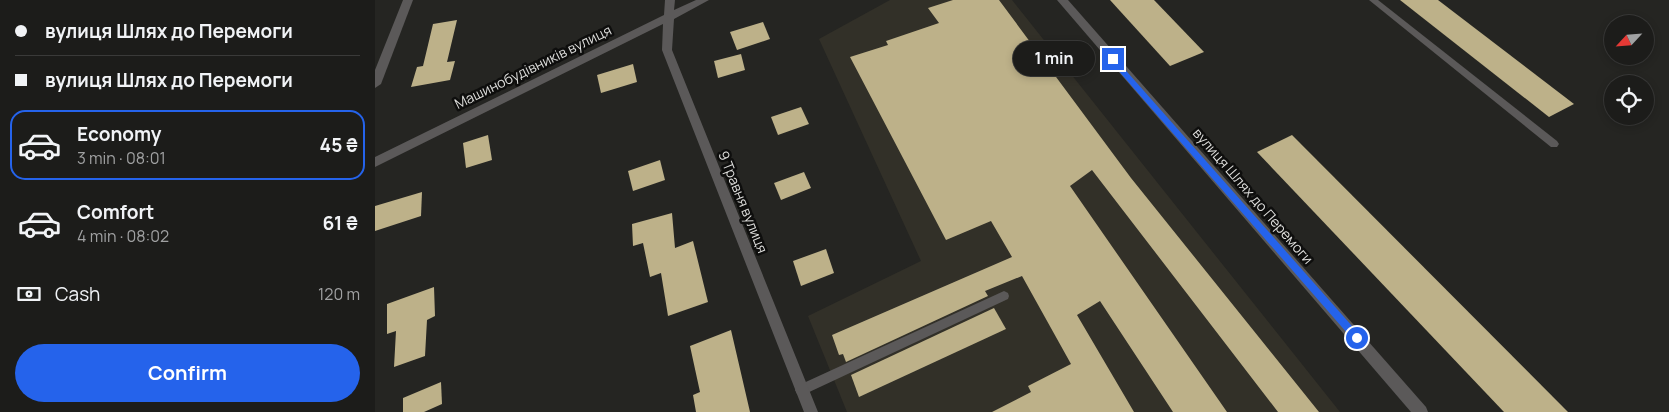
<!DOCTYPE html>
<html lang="en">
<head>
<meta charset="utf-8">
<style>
  :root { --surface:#1c1c1a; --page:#292927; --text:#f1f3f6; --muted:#a0a1a2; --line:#3a3a39; --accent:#2563eb }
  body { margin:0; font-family:Manrope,sans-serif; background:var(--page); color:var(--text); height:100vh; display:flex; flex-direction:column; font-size:19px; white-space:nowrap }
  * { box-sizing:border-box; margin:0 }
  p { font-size:16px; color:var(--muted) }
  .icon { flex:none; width:28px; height:28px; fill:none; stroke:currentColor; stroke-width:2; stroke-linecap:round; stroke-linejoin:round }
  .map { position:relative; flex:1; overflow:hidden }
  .side { display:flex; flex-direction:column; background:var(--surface); width:375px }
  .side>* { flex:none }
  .hud { display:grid; align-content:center; height:110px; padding:0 15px; background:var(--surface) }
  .needle { width:32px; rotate:244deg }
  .fabs { position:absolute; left:1229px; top:15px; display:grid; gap:10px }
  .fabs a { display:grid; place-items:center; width:50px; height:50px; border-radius:50%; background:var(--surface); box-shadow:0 2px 8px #0003,0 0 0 1px var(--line); font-size:25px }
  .end { position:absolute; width:22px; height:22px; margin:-11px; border:6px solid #2563eb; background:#fff; box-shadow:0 0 0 2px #fff }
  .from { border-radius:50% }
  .bubble { position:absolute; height:35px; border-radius:18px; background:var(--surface); box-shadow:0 2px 8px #0003,0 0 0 1px var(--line); font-size:16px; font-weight:700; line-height:35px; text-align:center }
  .hud b { display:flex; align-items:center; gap:18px; height:48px; font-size:19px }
  .hud b+b { border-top:1px solid var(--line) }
  .hud i { width:12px; height:12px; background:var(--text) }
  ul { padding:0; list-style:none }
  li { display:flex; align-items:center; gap:15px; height:70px; margin:0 10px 8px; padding:0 5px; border:2px solid transparent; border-radius:15px }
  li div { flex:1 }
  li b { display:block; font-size:19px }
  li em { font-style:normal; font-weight:700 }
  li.on { border-color:var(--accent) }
  li>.icon { width:45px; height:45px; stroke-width:1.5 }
  .pay { display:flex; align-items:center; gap:12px; height:55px; padding:0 15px; font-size:19px }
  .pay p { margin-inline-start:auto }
  .primary-button { display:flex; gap:10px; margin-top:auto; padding:10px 15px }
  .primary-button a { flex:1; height:58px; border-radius:30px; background:var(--accent); color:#fff; font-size:20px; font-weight:700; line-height:58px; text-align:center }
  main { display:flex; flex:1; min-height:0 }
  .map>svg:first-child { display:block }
</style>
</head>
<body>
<main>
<section class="side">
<div class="hud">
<b><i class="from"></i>вулиця Шлях до Перемоги</b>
<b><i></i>вулиця Шлях до Перемоги</b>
</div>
<ul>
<li class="on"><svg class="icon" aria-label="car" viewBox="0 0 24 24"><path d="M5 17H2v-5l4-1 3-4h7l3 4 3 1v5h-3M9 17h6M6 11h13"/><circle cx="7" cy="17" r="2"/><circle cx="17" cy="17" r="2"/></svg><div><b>Economy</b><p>3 min · 08:01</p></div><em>45 ₴</em></li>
<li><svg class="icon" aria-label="car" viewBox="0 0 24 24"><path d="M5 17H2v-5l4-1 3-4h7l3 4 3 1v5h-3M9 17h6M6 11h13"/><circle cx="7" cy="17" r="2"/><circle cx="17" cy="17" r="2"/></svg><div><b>Comfort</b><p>4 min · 08:02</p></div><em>61 ₴</em></li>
</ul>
<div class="pay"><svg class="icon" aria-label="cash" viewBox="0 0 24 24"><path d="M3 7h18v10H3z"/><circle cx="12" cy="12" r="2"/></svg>Cash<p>120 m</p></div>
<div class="primary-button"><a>Confirm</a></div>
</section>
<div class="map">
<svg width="1294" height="412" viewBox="0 0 1294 412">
  <rect width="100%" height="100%" fill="#252522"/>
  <path fill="#323028" d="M515,0H637L965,412H472L433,316L546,261L444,39Z"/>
  <g fill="#bdb189">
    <path d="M578,0H624L756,178L944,412H903L717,170L695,186L852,412H798L725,301L702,315L759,412H617L656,392L653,386L696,364L647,276L610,291L613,296L471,362L468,354L464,355L457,335L637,257L616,221L571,240L475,57L513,45L511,41L564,23L553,8Z"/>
    <path d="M735,0H779L829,52L795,66Z"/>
    <path d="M1025,0H1063L1199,104L1174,117Z"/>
    <path d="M82,20L72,62L80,61L75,80L36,87L42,67L48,66L58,24Z"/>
    <path d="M388,22L395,39L362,50L355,32Z"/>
    <path d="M366,54L370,70L343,78L339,61Z"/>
    <path d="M258,64L262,82L226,93L222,75Z"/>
    <path d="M426,107L434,124L403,135L396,117Z"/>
    <path d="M113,135L117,160L91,168L88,143Z"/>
    <path d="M917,135L1193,412H1129L882,152Z"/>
    <path d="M285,160L290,180L258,191L253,171Z"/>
    <path d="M429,172L436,188L406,200L399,183Z"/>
    <path d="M47,192L46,216L0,231V206Z"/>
    <path d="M297,213L300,248L318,241L333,302L293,316L286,273L275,277L268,243L258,246L257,224Z"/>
    <path d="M451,249L459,273L426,286L418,261Z"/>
    <path d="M59,287L60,316L52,320L50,356L19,367L21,331L12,334V304Z"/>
    <path d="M619,308L631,329L484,397L476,375Z"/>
    <path d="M356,330L375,412H321L318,395L325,392L315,346Z"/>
    <path d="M66,382L67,404L49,412H28V398Z"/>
  </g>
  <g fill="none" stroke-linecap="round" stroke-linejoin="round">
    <g fill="#5b5959" fill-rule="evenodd">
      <path d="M994,0H1003L1182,141L1184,144L1182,147H1176Z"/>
      <path d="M629,291L633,293L634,296L633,299L430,394L426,396L422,394L420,390L422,386Z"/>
    </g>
    <g fill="#5b5959" fill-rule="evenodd">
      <path d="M28,0H38L6,84L0,88V70Z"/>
      <path d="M290,0H300L299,10L321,0H334L299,19L297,50L443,412H429L287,50L288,24L0,167V157L289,15Z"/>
      <path d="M682,0H693L1051,407L1053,412H1036Z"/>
    </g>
  </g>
  <path fill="#2563eb" d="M738,56L985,335V341H979L735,61V57Z"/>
  <g text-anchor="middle" stroke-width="5" stroke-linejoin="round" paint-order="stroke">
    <g font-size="14" fill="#dededc" stroke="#0e0e0d">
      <text transform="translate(158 67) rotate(-26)" y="5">Машинобудівників вулиця</text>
      <text transform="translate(878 196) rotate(49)" y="5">вулиця Шлях до Перемоги</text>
      <text transform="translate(368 202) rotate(68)" y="5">9 Травня вулиця</text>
    </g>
  </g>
</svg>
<div class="fabs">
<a><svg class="needle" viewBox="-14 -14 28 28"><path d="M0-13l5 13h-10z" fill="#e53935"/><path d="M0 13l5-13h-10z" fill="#a0a1a2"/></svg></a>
<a><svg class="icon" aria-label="locate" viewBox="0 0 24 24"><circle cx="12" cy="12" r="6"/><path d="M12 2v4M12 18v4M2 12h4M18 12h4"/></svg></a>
</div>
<i class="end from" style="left:982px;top:338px"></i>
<i class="end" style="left:738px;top:59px"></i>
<div class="bubble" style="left:638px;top:41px;width:82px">1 min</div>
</div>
</main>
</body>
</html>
